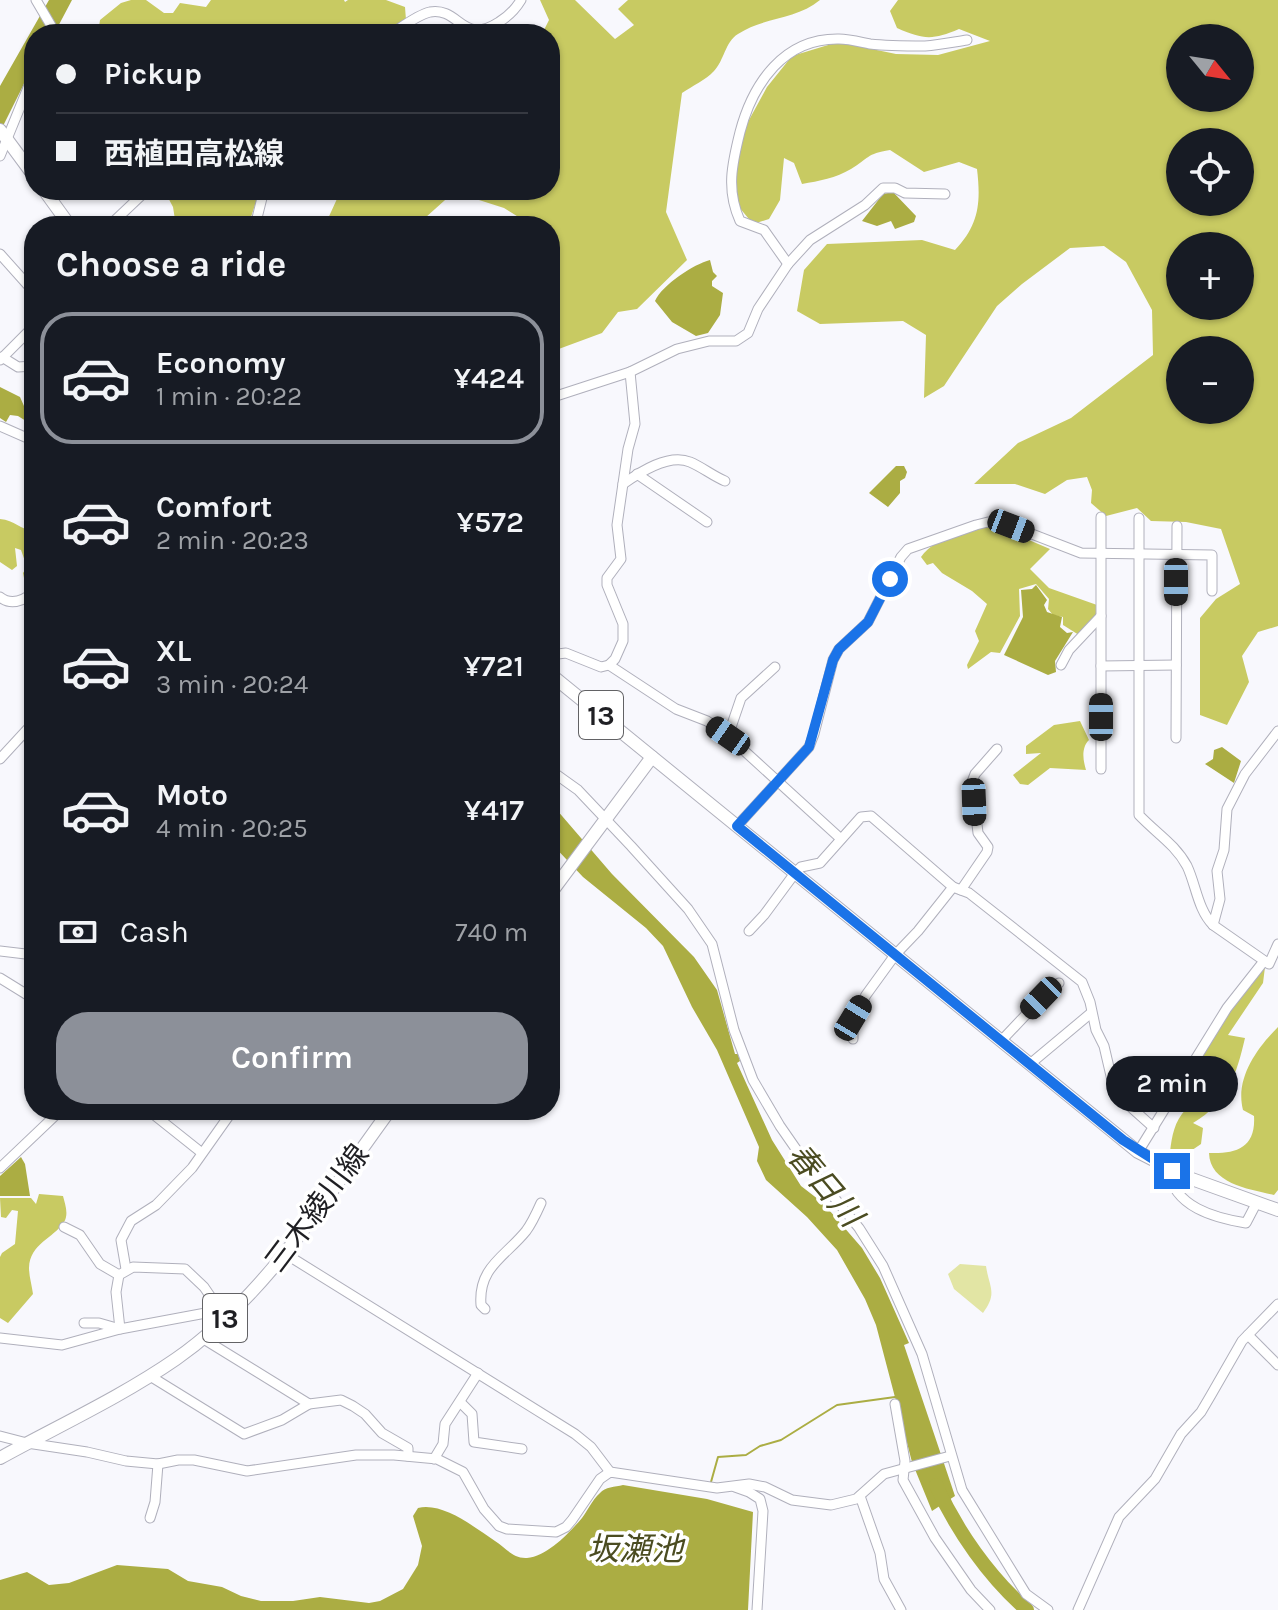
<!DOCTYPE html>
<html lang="en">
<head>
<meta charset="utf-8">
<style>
  :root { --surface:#171b24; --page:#242831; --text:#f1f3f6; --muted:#9ea1a6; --line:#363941; --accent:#8c9099 }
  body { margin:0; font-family:Karla,"Noto Sans JP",sans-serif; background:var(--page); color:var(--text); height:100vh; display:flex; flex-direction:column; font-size:30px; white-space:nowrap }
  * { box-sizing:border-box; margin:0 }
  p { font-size:26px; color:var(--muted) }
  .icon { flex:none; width:44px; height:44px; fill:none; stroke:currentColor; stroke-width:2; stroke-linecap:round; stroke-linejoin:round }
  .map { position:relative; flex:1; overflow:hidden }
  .panel { position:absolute; left:24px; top:216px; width:536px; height:904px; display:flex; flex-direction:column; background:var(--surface); border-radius:32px; box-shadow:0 2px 6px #0004 }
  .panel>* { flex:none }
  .hud { position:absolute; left:24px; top:24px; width:536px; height:176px; border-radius:32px; box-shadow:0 2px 6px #0004; display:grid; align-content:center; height:176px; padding:0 32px; background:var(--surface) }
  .needle { width:52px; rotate:120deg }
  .buttons { position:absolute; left:1166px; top:24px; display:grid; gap:16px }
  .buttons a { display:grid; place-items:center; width:88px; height:88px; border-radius:50%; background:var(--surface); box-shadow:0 2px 6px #0004; font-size:40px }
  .end { position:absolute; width:36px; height:36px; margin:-18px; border:10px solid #1a73e8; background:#fff; box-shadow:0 0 0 4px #fff }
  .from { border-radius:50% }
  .bubble { position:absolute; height:56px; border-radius:28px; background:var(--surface); box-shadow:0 2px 6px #0004; font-size:26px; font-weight:600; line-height:56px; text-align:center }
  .car { position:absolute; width:24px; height:48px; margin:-24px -12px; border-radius:10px; box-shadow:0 0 6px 2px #0007; background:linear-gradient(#222 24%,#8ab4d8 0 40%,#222 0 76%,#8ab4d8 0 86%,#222 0) }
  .hud b { display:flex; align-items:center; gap:28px; height:76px; font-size:30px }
  .hud b+b { border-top:2px solid var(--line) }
  .hud i { width:20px; height:20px; background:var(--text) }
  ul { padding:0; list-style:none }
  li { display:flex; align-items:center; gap:24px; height:132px; margin:0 16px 12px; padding:0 16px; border:4px solid transparent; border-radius:32px }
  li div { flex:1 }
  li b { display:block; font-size:30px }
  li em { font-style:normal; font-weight:600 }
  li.current { border-color:var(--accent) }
  li>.icon { width:72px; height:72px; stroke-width:1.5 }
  h2 { padding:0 32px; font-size:36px; line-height:96px }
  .pay { display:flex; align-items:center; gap:20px; height:88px; padding:0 32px; font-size:30px }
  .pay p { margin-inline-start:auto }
  .cta { display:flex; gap:16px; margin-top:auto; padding:16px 32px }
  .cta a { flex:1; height:92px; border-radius:32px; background:var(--accent); color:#fff; font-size:32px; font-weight:600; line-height:92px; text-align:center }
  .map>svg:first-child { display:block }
</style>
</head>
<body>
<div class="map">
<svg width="1278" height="1610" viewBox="0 0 1278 1610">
  <rect width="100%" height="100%" fill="#f8f8fd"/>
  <path fill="#e2e5a4" d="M960,1264L986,1266C989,1287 998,1293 983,1313L954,1289L948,1274Z"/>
  <g fill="#c8ca62" fill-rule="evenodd">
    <path d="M131,0H146L164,13H173L180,3L206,7L211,0H344L345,2L348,0H386L405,7L406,20L380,34H98L100,20L121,3Z"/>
    <path d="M540,0H575L615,39L634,25L618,9L628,0H820C796,20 763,17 738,34C725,42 724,61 714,71C706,80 692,86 682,93L666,212L687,260L637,309L618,312L602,333L556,350L550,346V226H533L504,208L454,192L416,226H326V223L341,190H550V34H542L549,20Z"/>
    <path d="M898,0H1278V626L1258,632L1242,656L1249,682L1227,725L1200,715V618L1216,599L1240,584L1221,529L1186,522L1151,521L1137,508L1106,516L1091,503L1092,490L1087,477L1067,480L1045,494L1015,484H974L1018,443L1071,418L1153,355L1152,310L1126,262L1104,246L1070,248L1022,284L997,306L944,386L924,398L926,335L903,321L820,324L797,311L804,270L827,244L922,240L955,250C979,225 981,203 977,169L959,162L924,172L890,150C866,154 869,158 851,169C836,178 819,181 802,184L794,163L784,158L780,200L769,219L753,224L739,207L734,174L743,131L767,87L792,56L838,42L896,54L938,55L990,41L959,29C933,40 924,40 897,28L890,11ZM1180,38H1240V98H1180ZM1180,142H1240V202H1180ZM1180,246H1240V306H1180ZM1180,350H1240V410H1180Z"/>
    <path d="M164,190H260L249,223L245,226H176L173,207Z"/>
    <path d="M0,519C15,520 20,530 34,531L33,585L25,583L23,573L27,567L21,550L15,548L17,566L12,570L0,562Z"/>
    <path d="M996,526L1050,549L1030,569L1049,588L1097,605L1096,618L1079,635L1063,625V617L1053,615L1048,609L1049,599L1036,584L1019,589L1020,616L1000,653L991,652L968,669L967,665L979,641L975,631L987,604L972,591L942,573L933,563L927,565L921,557C937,535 970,530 996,526Z"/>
    <path d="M1080,721L1089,740C1081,748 1083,760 1086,770L1050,768L1028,785L1020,784L1013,775L1041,753L1026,754V746L1054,725Z"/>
    <path d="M1265,967L1263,983L1228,1035L1245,1038C1236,1076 1228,1102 1193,1123L1203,1128L1201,1144L1182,1157L1170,1152C1172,1136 1174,1122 1186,1109C1196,1097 1204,1093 1210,1078L1198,1064L1226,1017Z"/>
    <path d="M1278,1027V1190L1274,1195C1249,1189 1210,1184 1209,1153C1236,1154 1256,1148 1254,1116L1243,1110C1235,1079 1256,1049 1278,1027Z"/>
    <path d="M39,1194L63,1196C65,1204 69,1214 64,1222C53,1239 30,1243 29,1268C29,1276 32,1286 33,1294L8,1323L0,1318V1257L2,1253L15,1244L18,1211L12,1210L6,1218L1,1217L0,1198H31L36,1204Z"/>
  </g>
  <g fill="#abad43">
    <path d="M49,0H72L54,34H34V64L0,132V86Z"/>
    <path d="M893,192L916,216L914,222L895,229L891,221L877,226L862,221L883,194Z"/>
    <path d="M710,260L713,272L717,276L712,281V286L723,293L720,315L708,333L696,336L672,322L655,301C662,285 694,264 710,260Z"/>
    <path d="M0,387L20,397L28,415L34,418V426L18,416L10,415L6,422L0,418Z"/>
    <path d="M896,466H904L907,472L905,478L900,481V493L888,507L869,493Z"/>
    <path d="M1036,585L1047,600L1044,605L1047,612L1062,617L1060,627L1067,633L1073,632L1055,661L1056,672L1048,675L1004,655L1023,617L1021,590L1032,589Z"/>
    <path d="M1222,747L1241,761L1234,783L1205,764L1213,759L1214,750Z"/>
    <path d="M550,802L612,874L694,957L717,990L735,1054H738L740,1061L737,1063L772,1140L801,1186L823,1203L862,1248L880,1278L909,1343L904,1345L955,1496L932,1511L912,1462L876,1325L865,1299L837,1250L807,1217L766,1180L757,1161L759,1147L717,1050L692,1007L663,946L646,928L583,877L550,842Z"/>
    <path d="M21,1157L25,1164L30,1196H0V1176Z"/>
    <path d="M623,1485L707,1499L753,1512L748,1610H0V1580L27,1572L49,1585L69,1583L117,1565L168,1569L188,1581L222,1587L241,1596L261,1601H293L320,1597L369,1603L380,1601L403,1589L418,1565L422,1546L413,1516L418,1508C443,1502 474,1527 495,1541C506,1548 513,1559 527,1558C548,1556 569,1533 582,1518C588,1510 592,1500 600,1493C605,1487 615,1487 623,1485Z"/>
  </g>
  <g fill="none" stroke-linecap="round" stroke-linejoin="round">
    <path stroke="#abad43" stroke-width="2" d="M711,1482L718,1457L746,1455L760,1446L781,1440L837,1405L895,1397"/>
    <path stroke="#abad43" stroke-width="14" d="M936,1485C957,1531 989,1577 1027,1610"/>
    <g stroke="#b0b0bc" stroke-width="11">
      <g id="minor">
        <path d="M36,0L56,34"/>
        <path d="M391,34C402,27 417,15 430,12C460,7 462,46 499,22C509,16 515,10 521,0"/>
        <path d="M0,156L34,73"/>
        <path d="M97,226L100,223L110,225L147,190"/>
        <path d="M255,226L264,190"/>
        <path d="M0,254L34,292"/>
        <path d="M788,264L764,230L740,221C726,190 732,164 740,132C753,83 784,38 839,39C849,39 860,42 870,44C887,46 907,46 925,46C939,45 954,42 967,40"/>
        <path d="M2,357L18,367L34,366"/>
        <path d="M0,360L34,326"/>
        <path d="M550,398L630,372L677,349L709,341H736L748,333L758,309L788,264L810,240L865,205L883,188H895L905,193L945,194"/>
        <path d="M0,426L34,441"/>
        <path d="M637,474L707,522"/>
        <path d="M623,484C640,472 669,453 690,462C702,467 713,476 725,481"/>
        <path d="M1139,518V815C1156,833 1175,844 1187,866C1196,885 1198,910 1213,925L1269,964L1278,944"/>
        <path d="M0,597C11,606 23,601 34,592"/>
        <path d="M550,655L566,653L601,667L609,665L615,659L623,641V624L607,585V578L621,559L617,525L628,449L635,424L630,372"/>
        <path d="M609,665L676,709L707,721L728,736L841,839"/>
        <path d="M1061,665L1069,650L1101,616"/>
        <path d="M1101,666L1176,665"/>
        <path d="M728,736L741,698L775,667"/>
        <path d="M1176,738L1177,526"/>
        <path d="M0,759L34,722"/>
        <path d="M1101,769V517"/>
        <path d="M550,770L578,790L631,846L688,909L712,944L734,1030L753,1080L780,1126L805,1162L859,1228L883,1266L922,1354L962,1490L1026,1594L1048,1610"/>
        <path d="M737,826L809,747L814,734L833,660L839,649L868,622L901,557L908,549L976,525L988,522L1011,526L1081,553L1212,555V591"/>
        <path d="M961,890L987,852L988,847L978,833L972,782L975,774L997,749"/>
        <path d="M1213,925L1220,899L1217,871L1224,850L1227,809L1245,774L1278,731"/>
        <path d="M749,931L764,915L795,873L801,867L820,863L861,817L871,816L953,887L969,893L1082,982L1090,1002L1096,1030L1104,1046L1115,1093L1154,1128"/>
        <path d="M0,951L34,955"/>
        <path d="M0,978L34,999"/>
        <path d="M853,1039V1018L866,995L895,955L918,931L953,887"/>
        <path d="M1001,1041L1053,986L1059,983"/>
        <path d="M1030,1064L1091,1013"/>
        <path d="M148,1110L202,1153"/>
        <path d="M1138,1152L1227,1008L1264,961"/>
        <path d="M0,1168L61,1110"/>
        <path d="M1169,1170C1173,1207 1215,1218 1246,1223L1257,1202"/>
        <path d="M64,1227L80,1235L100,1264L119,1275"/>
        <path d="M284,1253L575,1434L591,1447L610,1472"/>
        <path d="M126,1269L121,1240L131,1221L156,1205L192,1168L233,1110"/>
        <path d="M485,1309L481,1305C478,1267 505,1257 526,1231C532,1223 537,1212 541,1203"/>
        <path d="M84,1323H99L120,1329L211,1312L217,1306"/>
        <path d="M1248,1335L1278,1365"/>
        <path d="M0,1338L62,1345L120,1329L116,1292L119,1275L133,1267L185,1269L204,1287L217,1306H227L233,1310"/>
        <path d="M202,1338L309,1404L341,1400L353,1406L365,1414L382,1433L408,1448V1456"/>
        <path d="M150,1376L244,1434L282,1420L309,1404"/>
        <path d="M460,1402L472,1414L474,1442L522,1449"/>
        <path d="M895,1404L905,1461L903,1480L935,1538L971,1590L990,1610"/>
        <path d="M0,1436L27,1443L87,1452L126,1461L158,1464L178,1460H194L247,1471L356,1455H394L437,1459L463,1472L484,1509L499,1526L507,1529L556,1532L566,1527L572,1520L600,1479L610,1472L717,1488L749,1484L765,1487L792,1500L831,1505L856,1499L884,1474L950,1456"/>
        <path d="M434,1459L443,1444L445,1424L478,1373"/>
        <path d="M735,1487L749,1492L760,1499L763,1511L757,1610"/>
        <path d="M860,1496L880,1553L884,1579L901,1610"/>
        <path d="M150,1518L155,1502L158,1464"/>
        <path d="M1078,1610L1119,1517L1155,1479L1181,1434L1201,1412L1211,1395L1242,1341L1278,1304"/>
      </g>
    </g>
    <g stroke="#b0b0bc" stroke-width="14">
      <g id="major">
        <path d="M0,130L34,176"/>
        <path d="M44,190L70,226"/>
        <path d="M550,674L1138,1152L1189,1178L1278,1210"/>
        <path d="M550,894L652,757"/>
        <path d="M0,1458C58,1426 121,1397 176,1359C266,1296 326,1197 390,1110"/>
      </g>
    </g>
    <use href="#minor" stroke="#fff" stroke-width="9"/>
    <use href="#major" stroke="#fff" stroke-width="12"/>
  </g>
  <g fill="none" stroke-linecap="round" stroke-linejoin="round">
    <path stroke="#1a73e8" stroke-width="10" d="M890,579L868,622L839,649L833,660L809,747L737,826L1123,1140L1172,1171"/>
  </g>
  <g text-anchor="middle" stroke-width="7" stroke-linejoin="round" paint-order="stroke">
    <g fill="#fff" stroke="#626265" stroke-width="2">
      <rect x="579" y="691" width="44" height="48" rx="6"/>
      <rect x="203" y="1294" width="44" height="48" rx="6"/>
    </g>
    <g font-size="28" font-weight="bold" fill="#1f1f23">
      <text x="601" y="725">13</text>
      <text x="225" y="1328">13</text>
    </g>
    <g font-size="30" fill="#1f1f23" stroke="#fff">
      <text transform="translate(317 1208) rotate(-53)" y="10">三木綾川線</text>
    </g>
    <g font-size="32" font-style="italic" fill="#4b4c21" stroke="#fff">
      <text transform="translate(825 1185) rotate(50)" y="11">春日川</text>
      <text x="635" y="1560">坂瀬池</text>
    </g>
  </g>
</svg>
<div class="buttons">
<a><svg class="needle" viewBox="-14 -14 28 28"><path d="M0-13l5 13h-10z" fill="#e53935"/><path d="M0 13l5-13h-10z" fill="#9ea1a6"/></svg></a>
<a><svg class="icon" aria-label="locate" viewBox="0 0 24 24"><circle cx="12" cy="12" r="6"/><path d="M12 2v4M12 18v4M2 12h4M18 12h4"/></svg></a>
<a>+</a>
<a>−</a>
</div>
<i class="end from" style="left:890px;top:579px"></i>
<i class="end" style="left:1172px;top:1171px"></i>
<div class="bubble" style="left:1106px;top:1056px;width:132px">2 min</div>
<i class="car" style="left:1011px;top:526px;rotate:111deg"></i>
<i class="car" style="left:1176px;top:582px;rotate:180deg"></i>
<i class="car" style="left:1101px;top:717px;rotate:0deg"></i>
<i class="car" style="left:728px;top:736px;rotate:305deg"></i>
<i class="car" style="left:974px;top:802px;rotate:178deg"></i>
<i class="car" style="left:1041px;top:998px;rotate:224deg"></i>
<i class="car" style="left:853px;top:1018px;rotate:31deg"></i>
<div class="hud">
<b><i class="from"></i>Pickup</b>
<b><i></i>西植田高松線</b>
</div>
<section class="panel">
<h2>Choose a ride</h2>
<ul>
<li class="current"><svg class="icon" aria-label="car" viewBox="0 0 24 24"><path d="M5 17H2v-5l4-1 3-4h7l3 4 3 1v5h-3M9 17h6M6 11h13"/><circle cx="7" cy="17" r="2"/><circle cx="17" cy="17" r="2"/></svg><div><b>Economy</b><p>1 min · 20:22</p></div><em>¥424</em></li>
<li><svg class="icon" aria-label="car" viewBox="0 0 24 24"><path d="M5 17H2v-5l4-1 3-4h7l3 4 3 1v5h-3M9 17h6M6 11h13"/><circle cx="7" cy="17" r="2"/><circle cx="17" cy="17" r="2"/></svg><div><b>Comfort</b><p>2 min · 20:23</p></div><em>¥572</em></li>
<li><svg class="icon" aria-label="car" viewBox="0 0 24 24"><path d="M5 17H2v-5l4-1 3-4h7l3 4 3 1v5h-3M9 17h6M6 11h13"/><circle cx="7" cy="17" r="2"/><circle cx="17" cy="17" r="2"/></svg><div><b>XL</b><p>3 min · 20:24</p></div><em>¥721</em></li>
<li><svg class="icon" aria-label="car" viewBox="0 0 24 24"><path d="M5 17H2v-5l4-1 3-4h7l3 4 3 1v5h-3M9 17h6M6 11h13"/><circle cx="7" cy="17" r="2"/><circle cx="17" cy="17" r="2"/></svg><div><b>Moto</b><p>4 min · 20:25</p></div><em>¥417</em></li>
</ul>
<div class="pay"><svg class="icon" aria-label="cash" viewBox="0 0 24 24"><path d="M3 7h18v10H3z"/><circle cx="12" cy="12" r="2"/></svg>Cash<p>740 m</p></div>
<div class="cta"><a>Confirm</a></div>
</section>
</div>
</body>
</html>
